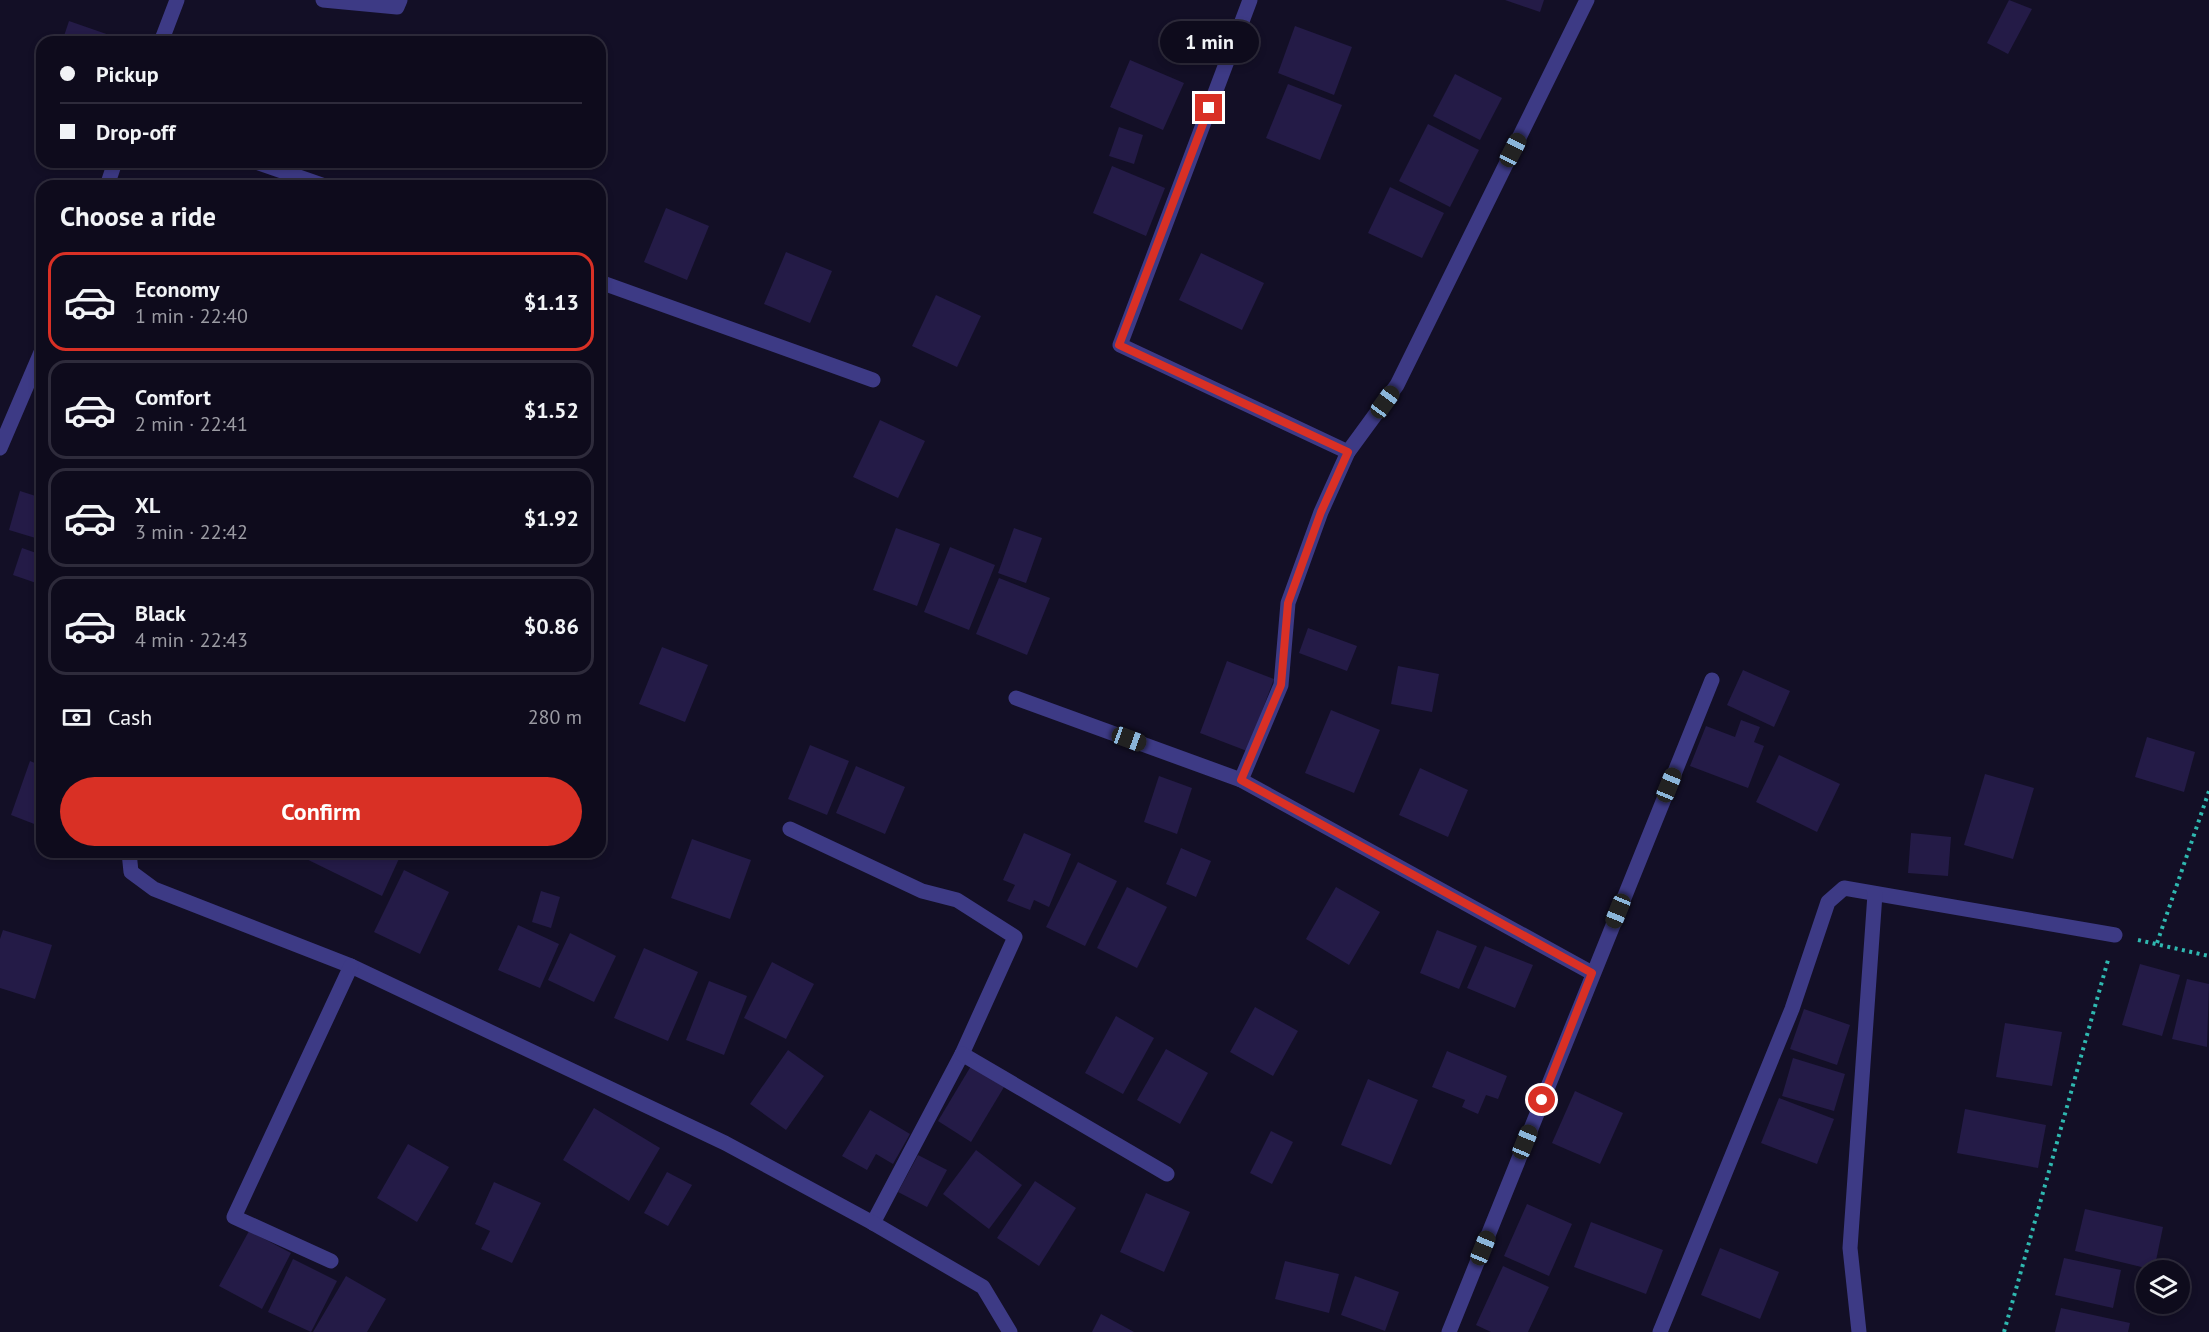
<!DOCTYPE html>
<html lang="en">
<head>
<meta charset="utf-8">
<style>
  :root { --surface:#0e0b1c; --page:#1c1929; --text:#f1f3f6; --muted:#9b9ba3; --line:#2e2b3b; --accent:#d93025 }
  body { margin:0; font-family:"PT Sans",sans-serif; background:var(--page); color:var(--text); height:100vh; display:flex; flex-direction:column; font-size:22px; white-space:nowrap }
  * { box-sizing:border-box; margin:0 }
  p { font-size:20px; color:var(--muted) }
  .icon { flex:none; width:33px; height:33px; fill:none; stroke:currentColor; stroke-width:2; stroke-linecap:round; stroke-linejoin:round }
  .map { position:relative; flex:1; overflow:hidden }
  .sheet { position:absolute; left:36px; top:180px; width:570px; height:678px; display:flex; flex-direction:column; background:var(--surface); border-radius:18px; box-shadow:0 3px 9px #0003,0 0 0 2px var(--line) }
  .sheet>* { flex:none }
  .top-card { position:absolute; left:36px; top:36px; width:570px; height:132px; border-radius:18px; box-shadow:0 3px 9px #0003,0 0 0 2px var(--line); display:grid; align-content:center; height:132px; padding:0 24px; background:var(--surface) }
  .buttons { position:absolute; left:2136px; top:1260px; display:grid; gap:12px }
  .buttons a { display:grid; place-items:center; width:54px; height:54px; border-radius:50%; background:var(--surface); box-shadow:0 3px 9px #0003,0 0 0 2px var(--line); font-size:30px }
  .end { position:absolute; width:27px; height:27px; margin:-14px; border:8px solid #d93025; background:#fff; box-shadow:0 0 0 3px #fff }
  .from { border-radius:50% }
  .bubble { position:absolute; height:42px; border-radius:21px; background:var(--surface); box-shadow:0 3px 9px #0003,0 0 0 2px var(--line); font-size:20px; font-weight:800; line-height:42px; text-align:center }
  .car { position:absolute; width:18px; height:36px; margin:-18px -9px; border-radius:8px; box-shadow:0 0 4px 2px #0007; background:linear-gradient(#222 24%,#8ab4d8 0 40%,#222 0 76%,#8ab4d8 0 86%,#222 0) }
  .top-card b { display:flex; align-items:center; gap:21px; height:57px; font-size:22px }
  .top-card b+b { border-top:2px solid var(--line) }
  .top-card i { width:15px; height:15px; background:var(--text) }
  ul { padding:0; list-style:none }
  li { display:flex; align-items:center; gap:18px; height:99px; margin:0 12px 9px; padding:0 12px; border:3px solid var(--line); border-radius:18px }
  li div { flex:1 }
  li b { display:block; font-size:22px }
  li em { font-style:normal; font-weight:800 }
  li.selected { border-color:var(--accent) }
  li>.icon { width:54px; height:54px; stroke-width:1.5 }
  h2 { padding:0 24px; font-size:27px; line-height:72px }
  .pay { display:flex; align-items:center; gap:15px; height:66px; padding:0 24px; font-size:22px }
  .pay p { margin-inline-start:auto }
  .cta { display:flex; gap:12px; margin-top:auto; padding:12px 24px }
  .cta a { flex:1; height:69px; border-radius:36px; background:var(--accent); color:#fff; font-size:24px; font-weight:800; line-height:69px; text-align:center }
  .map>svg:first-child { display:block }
</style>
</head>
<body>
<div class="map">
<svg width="2209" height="1332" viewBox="0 0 2209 1332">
  <rect width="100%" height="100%" fill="#130f26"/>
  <g fill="#241b47">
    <path d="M1505,0H1544L1540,12Z"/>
    <path d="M2009,0L2032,9L2008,54L1987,43Z"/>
    <path d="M69,21L115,37L113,42H62Z"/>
    <path d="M1295,26L1352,47L1334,95L1278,73Z"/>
    <path d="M1130,60L1184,83L1163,130L1110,107Z"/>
    <path d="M1455,74L1502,98L1480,140L1433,116Z"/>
    <path d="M1288,84L1342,105L1320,160L1266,138Z"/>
    <path d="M1428,124L1479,150L1450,207L1399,181Z"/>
    <path d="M1119,127L1143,135L1134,164L1109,156Z"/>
    <path d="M1112,166L1165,188L1146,236L1093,213Z"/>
    <path d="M1390,187L1444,213L1422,258L1368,233Z"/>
    <path d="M666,208L709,226L687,280L644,262Z"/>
    <path d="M786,252L832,271L810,323L764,304Z"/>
    <path d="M1201,253L1264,283L1242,330L1179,300Z"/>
    <path d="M936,295L981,316L957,367L912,346Z"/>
    <path d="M880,420L925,441L898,498L853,477Z"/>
    <path d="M20,491L42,498V540L9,530Z"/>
    <path d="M896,528L940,544L917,606L873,590Z"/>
    <path d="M1014,528L1042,538L1026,583L998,573Z"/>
    <path d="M950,547L995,565L969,630L924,612Z"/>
    <path d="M22,548L42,555V585L13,575Z"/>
    <path d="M999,578L1050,598L1027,655L976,634Z"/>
    <path d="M1308,628L1357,646L1347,671L1299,653Z"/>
    <path d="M662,647L708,665L685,722L639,704Z"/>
    <path d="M1227,661L1274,679L1247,751L1200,733Z"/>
    <path d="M42,666V692L34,689Z"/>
    <path d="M1398,666L1439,674L1432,712L1391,704Z"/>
    <path d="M1743,670L1790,691L1774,727L1727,705Z"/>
    <path d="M1331,710L1380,730L1354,793L1305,773Z"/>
    <path d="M1741,720L1760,727L1754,742L1764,746L1748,788L1690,766L1706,726L1735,737Z"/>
    <path d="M2147,737L2195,752L2184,792L2135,777Z"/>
    <path d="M810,745L849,761L827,815L788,799Z"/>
    <path d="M1779,755L1840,784L1817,832L1756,802Z"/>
    <path d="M30,761L42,766V827L11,815Z"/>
    <path d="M856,766L905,787L885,834L836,813Z"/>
    <path d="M1420,768L1468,790L1448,837L1399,815Z"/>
    <path d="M1985,774L2034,788L2013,859L1964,845Z"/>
    <path d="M1159,776L1192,788L1177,834L1144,822Z"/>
    <path d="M1024,833L1071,854L1049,907L1034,900L1030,910L1007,901L1015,885L1003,880Z"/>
    <path d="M1911,833L1951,837L1948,876L1908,873Z"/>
    <path d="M692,839L751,860L730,919L671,898Z"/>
    <path d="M1181,848L1211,861L1196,897L1166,884Z"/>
    <path d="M292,852H402L382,896Z"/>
    <path d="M1078,862L1117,881L1085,946L1046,927Z"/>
    <path d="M404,870L449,892L420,954L374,932Z"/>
    <path d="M1127,887L1167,907L1137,968L1097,948Z"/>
    <path d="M1336,887L1380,912L1349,965L1306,939Z"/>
    <path d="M541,891L560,897L551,928L532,922Z"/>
    <path d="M518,925L559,944L540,988L498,970Z"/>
    <path d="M3,930L52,945L35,999L0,988V939Z"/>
    <path d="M1437,930L1477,946L1459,989L1420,973Z"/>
    <path d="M570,933L616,956L594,1002L548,980Z"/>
    <path d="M1485,946L1533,965L1515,1008L1467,988Z"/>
    <path d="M644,948L698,972L668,1041L614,1018Z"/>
    <path d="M772,962L814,984L786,1039L744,1018Z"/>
    <path d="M2140,964L2180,975L2162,1036L2122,1025Z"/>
    <path d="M2187,979L2209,984L2207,1047L2172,1039Z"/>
    <path d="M709,981L747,996L724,1055L686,1040Z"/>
    <path d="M1255,1007L1298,1031L1273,1076L1230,1052Z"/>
    <path d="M1804,1009L1850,1025L1837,1065L1790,1049Z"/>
    <path d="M1116,1016L1154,1038L1123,1094L1085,1073Z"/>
    <path d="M2005,1023L2062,1032L2052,1086L1996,1077Z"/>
    <path d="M1166,1049L1208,1073L1180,1124L1137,1100Z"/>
    <path d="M788,1050L824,1076L786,1130L750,1104Z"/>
    <path d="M1447,1051L1507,1076L1498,1099L1486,1095L1478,1114L1462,1107L1465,1100L1432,1087Z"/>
    <path d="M1793,1058L1845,1074L1834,1111L1782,1096Z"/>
    <path d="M971,1066L1004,1087L971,1142L938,1121Z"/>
    <path d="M1368,1079L1418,1100L1391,1165L1341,1145Z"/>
    <path d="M1575,1091L1623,1113L1600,1164L1552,1143Z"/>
    <path d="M1779,1098L1834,1119L1817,1164L1761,1143Z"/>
    <path d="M594,1108L660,1148L629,1201L563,1160Z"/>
    <path d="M1965,1109L2046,1125L2038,1168L1957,1153Z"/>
    <path d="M870,1110L910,1134L893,1164L876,1154L867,1170L842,1156Z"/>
    <path d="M1271,1131L1293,1142L1272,1184L1250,1173Z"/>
    <path d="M408,1144L449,1167L417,1222L377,1198Z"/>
    <path d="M976,1150L1022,1185L989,1229L943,1194Z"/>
    <path d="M918,1155L947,1170L927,1207L898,1192Z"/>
    <path d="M667,1172L692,1185L668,1226L644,1213Z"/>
    <path d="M1035,1181L1076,1208L1039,1266L997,1238Z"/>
    <path d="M494,1182L541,1203L512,1263L481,1249L490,1231L475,1224Z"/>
    <path d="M1146,1193L1190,1212L1164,1272L1120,1252Z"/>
    <path d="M1527,1204L1572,1224L1549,1276L1504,1256Z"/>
    <path d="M2085,1209L2163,1227L2154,1270L2075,1251Z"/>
    <path d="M1591,1222L1663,1250L1646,1294L1574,1267Z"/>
    <path d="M249,1231L291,1253L262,1309L219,1286Z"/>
    <path d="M1720,1248L1779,1272L1760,1319L1701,1295Z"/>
    <path d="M2064,1258L2121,1270L2113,1308L2055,1295Z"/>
    <path d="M293,1259L337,1281L311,1332L268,1312Z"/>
    <path d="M1285,1261L1339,1274L1329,1313L1275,1299Z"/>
    <path d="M1503,1266L1549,1287L1528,1332H1491L1476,1325Z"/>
    <path d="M346,1276L386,1299L367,1332H313Z"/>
    <path d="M1355,1276L1399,1292L1385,1331L1341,1315Z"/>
    <path d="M2061,1308L2130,1323L2128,1332H2055Z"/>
    <path d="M1101,1314L1134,1332H1092Z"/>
  </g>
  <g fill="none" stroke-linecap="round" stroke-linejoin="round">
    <g stroke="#2fb8b0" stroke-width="4" stroke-dasharray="3 4.5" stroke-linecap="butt">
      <path d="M2138,940L2209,956"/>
      <path d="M2157,943L2209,791"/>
      <path d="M2004,1332L2108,960"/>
    </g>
    <g stroke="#3d3a85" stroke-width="15">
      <path d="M323,0L397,7L400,0"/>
      <path d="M1250,0L1120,345L1348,452"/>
      <path d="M1587,0L1397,385L1348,452L1321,512L1288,603L1281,685L1241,780L1592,973"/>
      <path d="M161,42L177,0"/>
      <path d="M256,162L325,186"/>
      <path d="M107,186L115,162"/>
      <path d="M600,282L873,380"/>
      <path d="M0,448L42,350"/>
      <path d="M1016,698L1241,780"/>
      <path d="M790,829L922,891L957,900L1015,937L962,1054L873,1223"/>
      <path d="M129,852L131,872L154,889L351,966L725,1143L873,1223L983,1287L1010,1332"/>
      <path d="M962,1054L1167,1174"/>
      <path d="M331,1261L234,1217L351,966"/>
      <path d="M1449,1332L1712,680"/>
      <path d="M1660,1332L1792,1009L1828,902L1844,888L2115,935"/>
      <path d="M1859,1332L1850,1248L1875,894"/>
    </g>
  </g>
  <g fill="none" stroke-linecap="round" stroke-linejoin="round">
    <path stroke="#d93025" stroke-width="8" d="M1209,108L1119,345L1348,452L1321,512L1288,603L1281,685L1241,780L1592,973L1542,1100"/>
  </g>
</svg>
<div class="buttons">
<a><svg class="icon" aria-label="layers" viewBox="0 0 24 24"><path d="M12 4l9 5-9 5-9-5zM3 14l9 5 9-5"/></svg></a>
</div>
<i class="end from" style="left:1542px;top:1100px"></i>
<i class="end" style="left:1209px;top:108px"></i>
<div class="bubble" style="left:1160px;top:21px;width:99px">1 min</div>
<i class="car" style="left:1513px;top:150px;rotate:27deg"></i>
<i class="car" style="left:1385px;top:402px;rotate:36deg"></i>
<i class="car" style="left:1129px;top:739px;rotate:110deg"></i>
<i class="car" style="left:1669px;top:785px;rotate:22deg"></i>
<i class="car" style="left:1618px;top:911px;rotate:202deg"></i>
<i class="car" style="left:1525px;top:1142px;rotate:22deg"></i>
<i class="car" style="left:1483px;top:1248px;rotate:22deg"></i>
<div class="top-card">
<b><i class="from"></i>Pickup</b>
<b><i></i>Drop-off</b>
</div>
<section class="sheet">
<h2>Choose a ride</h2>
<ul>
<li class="selected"><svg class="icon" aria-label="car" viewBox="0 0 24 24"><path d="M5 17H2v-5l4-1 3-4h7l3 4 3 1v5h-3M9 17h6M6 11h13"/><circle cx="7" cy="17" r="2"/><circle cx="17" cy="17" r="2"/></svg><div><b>Economy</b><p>1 min · 22:40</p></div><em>$1.13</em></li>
<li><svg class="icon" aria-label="car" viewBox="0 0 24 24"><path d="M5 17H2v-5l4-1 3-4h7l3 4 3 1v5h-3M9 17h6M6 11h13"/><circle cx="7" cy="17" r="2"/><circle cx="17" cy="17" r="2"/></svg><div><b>Comfort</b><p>2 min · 22:41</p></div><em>$1.52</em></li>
<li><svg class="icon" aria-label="car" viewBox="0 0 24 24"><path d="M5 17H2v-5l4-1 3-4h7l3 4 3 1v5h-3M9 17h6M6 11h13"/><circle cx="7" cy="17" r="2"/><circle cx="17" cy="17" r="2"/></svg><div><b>XL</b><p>3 min · 22:42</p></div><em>$1.92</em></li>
<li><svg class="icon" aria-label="car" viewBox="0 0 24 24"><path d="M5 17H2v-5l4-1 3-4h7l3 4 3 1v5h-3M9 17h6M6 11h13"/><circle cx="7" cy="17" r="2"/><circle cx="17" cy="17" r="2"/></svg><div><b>Black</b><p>4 min · 22:43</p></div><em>$0.86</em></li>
</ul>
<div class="pay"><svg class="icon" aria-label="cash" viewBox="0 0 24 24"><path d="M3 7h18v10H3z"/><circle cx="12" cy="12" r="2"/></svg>Cash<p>280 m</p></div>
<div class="cta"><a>Confirm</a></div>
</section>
</div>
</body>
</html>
